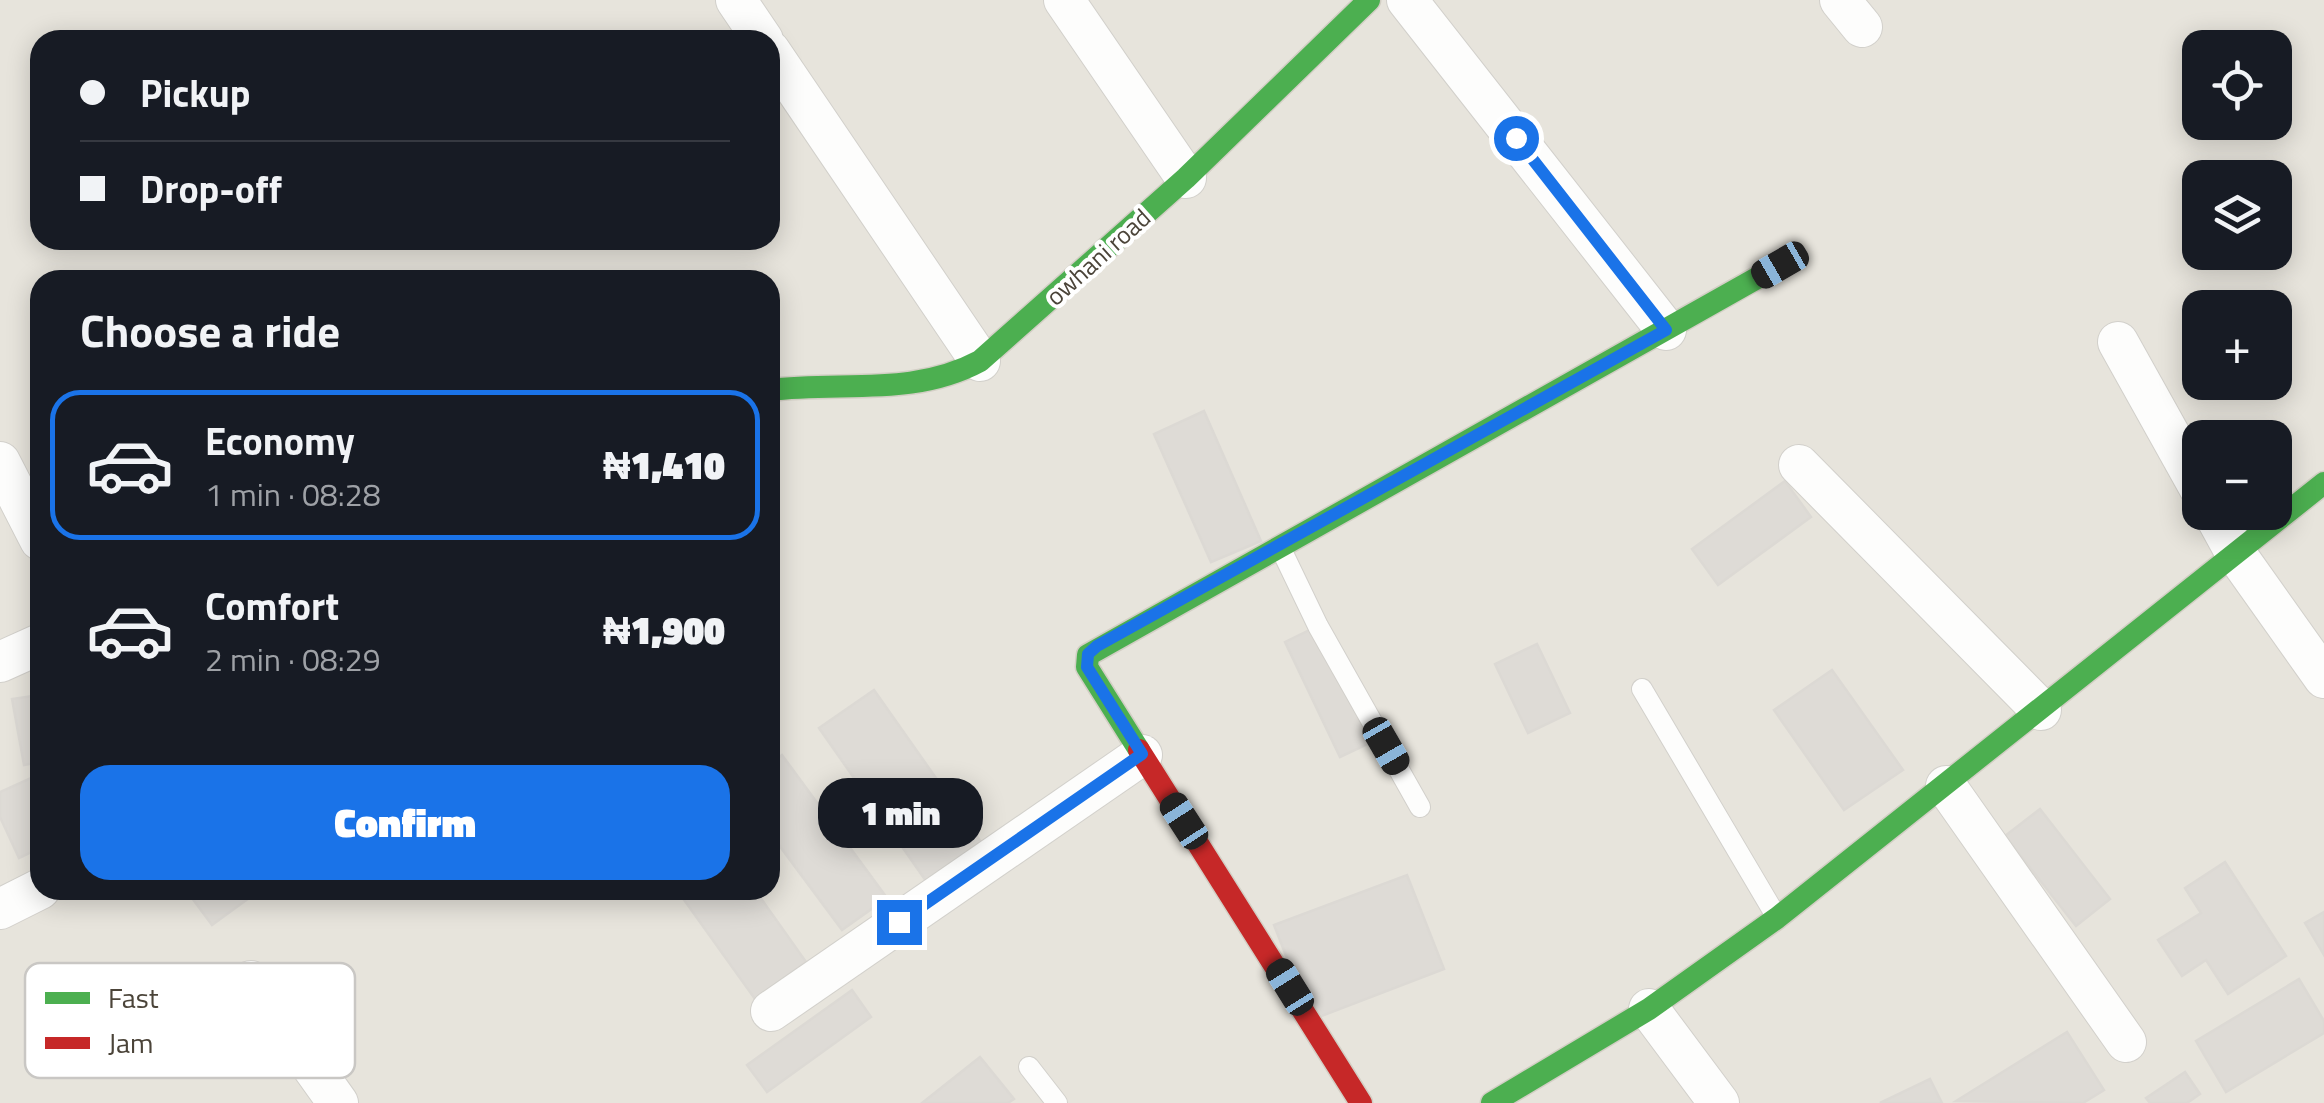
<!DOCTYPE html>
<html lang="en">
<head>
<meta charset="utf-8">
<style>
  :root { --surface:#171b24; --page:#20242c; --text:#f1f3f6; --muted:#9ea1a6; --line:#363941; --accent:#1a73e8 }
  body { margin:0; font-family:"Titillium Web",sans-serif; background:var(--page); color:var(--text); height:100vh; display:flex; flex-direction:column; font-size:38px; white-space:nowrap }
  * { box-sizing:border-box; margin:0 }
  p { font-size:32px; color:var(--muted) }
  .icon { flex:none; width:55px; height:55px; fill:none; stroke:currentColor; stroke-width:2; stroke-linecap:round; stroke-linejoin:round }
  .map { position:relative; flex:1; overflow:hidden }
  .details { position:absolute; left:30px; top:270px; width:750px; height:630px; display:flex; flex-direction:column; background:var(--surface); border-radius:30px; box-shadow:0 5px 25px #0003 }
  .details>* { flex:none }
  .banner { position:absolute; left:30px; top:30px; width:750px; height:220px; border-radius:30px; box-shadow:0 5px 25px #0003; display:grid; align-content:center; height:220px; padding:0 50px; background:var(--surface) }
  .tools { position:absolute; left:2182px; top:30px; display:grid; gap:20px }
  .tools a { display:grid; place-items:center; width:110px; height:110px; border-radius:20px; background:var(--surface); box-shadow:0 5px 25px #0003; font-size:50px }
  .end { position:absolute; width:45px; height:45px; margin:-22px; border:12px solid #1a73e8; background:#fff; box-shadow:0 0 0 5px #fff }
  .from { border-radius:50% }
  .bubble { position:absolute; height:70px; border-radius:30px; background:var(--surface); box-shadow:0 5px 25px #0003; font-size:32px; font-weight:800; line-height:70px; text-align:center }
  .car { position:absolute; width:30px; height:60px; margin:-30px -15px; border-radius:12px; box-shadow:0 0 8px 2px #0007; background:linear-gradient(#222 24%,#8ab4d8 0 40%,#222 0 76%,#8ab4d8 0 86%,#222 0) }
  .banner b { display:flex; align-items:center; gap:35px; height:95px; font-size:38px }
  .banner b+b { border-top:2px solid var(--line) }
  .banner i { width:25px; height:25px; background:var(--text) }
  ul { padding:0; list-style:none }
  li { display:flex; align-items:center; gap:30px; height:150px; margin:0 20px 15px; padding:0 30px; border:5px solid transparent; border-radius:30px }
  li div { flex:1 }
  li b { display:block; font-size:38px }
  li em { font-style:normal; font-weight:800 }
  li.active { border-color:var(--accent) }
  li>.icon { width:90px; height:90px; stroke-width:1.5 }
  h2 { padding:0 50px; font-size:45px; line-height:120px }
  .cta { display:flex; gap:20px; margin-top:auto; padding:20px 50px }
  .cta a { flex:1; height:115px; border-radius:30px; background:var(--accent); color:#fff; font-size:40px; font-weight:800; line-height:115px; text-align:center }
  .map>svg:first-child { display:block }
</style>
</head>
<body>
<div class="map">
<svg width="2324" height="1103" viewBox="0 0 2324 1103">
  <rect width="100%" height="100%" fill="#f4f2ee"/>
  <path fill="#e7e4dc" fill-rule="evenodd" d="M0,0H2324V1103H0ZM40,40H770V240H40ZM2200,48H2275V122H2200ZM2200,178H2275V252H2200ZM40,280H770V890H40ZM2200,308H2275V382H2200ZM2200,438H2275V512H2200Z"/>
  <g fill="#dedbd6" stroke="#dcd9d4" stroke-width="2.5">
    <path d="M1204,411L1261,541L1211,562L1154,434Z"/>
    <path d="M1785,481L1811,517L1718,585L1692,549Z"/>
    <path d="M1318,626L1374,741L1340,757L1285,642Z"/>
    <path d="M1537,644L1570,713L1528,733L1495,664Z"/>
    <path d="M1832,670L1903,770L1844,810L1774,710Z"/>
    <path d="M874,690L981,842L926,881L819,728Z"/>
    <path d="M40,695V762L24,765L12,699Z"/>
    <path d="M782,755L887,898L842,930L770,833V764Z"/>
    <path d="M40,774V848L19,858L0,817V792Z"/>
    <path d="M2040,809L2110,899L2076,926L2005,836Z"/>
    <path d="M2225,862L2286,956L2228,994L2206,960L2182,976L2158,940L2201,913L2185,888Z"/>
    <path d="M1407,875L1444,969L1311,1020L1274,925Z"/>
    <path d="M186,890H260L212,925Z"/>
    <path d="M677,890H755L806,962L755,999Z"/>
    <path d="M2324,912V955L2305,923Z"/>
    <path d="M2299,979L2324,1021V1033L2226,1092L2196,1041Z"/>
    <path d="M852,990L871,1017L767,1092L747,1065Z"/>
    <path d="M2067,1032L2104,1090L2083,1103L1956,1101Z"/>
    <path d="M980,1057L1014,1099L1008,1103H922Z"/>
    <path d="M2185,1072L2200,1094L2187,1103H2150L2146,1098Z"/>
    <path d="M1930,1079L1942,1103H1880Z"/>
  </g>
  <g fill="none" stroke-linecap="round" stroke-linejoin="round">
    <g stroke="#d2d0cb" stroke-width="22">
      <g id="lane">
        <path d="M1280,547L1318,626L1420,807"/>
        <path d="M1642,689L1776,916"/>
        <path d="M1029,1067L1057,1103"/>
      </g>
    </g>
    <g stroke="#d2d0cb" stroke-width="42">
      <g id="street">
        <path d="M736,0L763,40"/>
        <path d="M1064,0L1186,178"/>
        <path d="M1407,0L1666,330"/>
        <path d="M1840,0L1862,27"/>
        <path d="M770,51L980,361"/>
        <path d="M2118,342L2200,489"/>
        <path d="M0,462L40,540"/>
        <path d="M1799,465L2041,710"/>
        <path d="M2213,512L2236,554L2324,678"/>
        <path d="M0,662L40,644"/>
        <path d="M1946,786L2126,1042"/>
        <path d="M0,909L40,889"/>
        <path d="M251,981L338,1103"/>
        <path d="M1649,1009L1719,1103"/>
        <path d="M771,1011L1142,755"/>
      </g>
    </g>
    <g stroke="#d3cfc5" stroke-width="25">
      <g id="fast">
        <path d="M770,390C842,381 913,397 980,361L1186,178L1369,0"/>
        <path d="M1139,750L1087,667L1088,655L1780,265"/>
        <path d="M1492,1103L1649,1009L1777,918L2324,483"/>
      </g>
    </g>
    <g stroke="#d3cfc5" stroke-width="25">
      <path id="jam" d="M1139,750L1361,1103"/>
    </g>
    <use href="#lane" stroke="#fdfdfc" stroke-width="20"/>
    <use href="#street" stroke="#fdfdfc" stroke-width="40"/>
    <use href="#fast" stroke="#4caf50" stroke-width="22"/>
    <use href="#jam" stroke="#c62828" stroke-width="22"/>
  </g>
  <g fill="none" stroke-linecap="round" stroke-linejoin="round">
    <path stroke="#1a73e8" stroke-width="12" d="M899,922L1142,754L1087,667L1088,654L1097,646L1666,330L1516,138"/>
  </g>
  <g text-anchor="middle" stroke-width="8" stroke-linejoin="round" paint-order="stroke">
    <g font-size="25" fill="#4b4439" stroke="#fff">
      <text transform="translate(1098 257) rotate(-42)" y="9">owhani road</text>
    </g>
  </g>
  <rect x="25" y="963" width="330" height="115" rx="15" fill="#fff" stroke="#c9c7c4" stroke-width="2.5"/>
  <rect x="45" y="992" width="45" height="12" fill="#4caf50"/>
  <rect x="45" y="1037" width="45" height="12" fill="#c62828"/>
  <g font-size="28" fill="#4b4439">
    <text x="108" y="1008">Fast</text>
    <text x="108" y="1053">Jam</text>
  </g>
</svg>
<div class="tools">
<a><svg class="icon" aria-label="locate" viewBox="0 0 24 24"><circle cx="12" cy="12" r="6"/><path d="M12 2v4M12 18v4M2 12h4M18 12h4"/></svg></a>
<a><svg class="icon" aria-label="layers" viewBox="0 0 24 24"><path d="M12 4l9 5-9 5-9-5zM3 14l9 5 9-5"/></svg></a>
<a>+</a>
<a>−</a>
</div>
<i class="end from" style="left:1516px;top:138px"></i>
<i class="end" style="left:899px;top:922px"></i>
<div class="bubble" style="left:818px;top:778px;width:165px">1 min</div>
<i class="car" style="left:1780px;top:265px;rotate:240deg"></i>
<i class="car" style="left:1386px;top:746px;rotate:150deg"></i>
<i class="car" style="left:1184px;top:821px;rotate:327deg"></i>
<i class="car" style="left:1290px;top:987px;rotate:328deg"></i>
<div class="banner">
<b><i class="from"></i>Pickup</b>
<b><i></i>Drop-off</b>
</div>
<section class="details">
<h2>Choose a ride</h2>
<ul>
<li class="active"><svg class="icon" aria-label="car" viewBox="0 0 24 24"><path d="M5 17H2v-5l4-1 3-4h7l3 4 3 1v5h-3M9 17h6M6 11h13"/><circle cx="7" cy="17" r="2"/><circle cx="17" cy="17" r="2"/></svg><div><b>Economy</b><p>1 min · 08:28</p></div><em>₦1,410</em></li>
<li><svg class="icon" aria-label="car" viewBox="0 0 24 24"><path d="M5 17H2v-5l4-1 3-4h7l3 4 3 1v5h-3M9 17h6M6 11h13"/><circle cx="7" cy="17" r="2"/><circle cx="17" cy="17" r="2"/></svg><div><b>Comfort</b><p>2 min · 08:29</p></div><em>₦1,900</em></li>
</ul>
<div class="cta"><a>Confirm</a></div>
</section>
</div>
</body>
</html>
